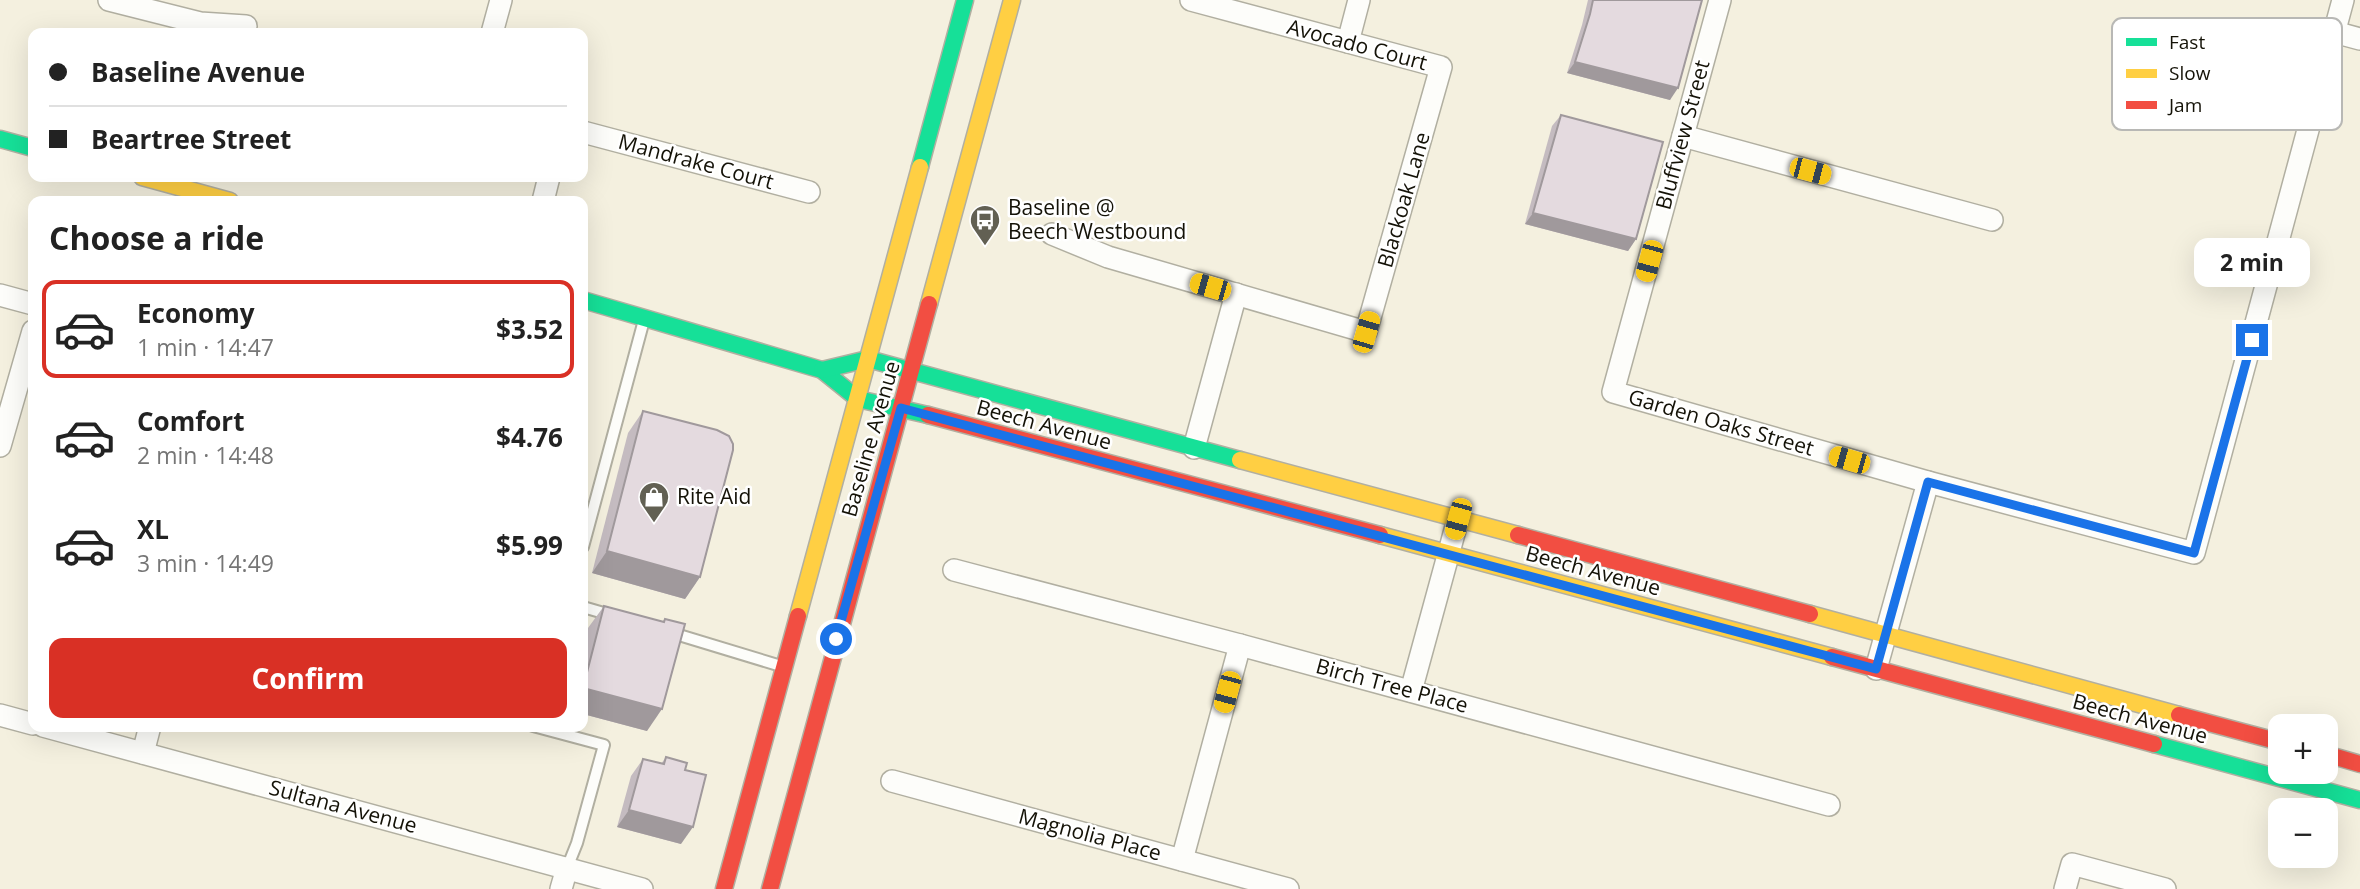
<!DOCTYPE html>
<html lang="en">
<head>
<meta charset="utf-8">
<style>
  :root { --surface:#fff; --page:#f6f6f6; --text:#222; --muted:#767676; --line:#e0e0e0; --accent:#d93025 }
  body { margin:0; font-family:"Open Sans",sans-serif; background:var(--page); color:var(--text); height:100vh; display:flex; flex-direction:column; font-size:26px; white-space:nowrap }
  * { box-sizing:border-box; margin:0 }
  p { font-size:23px; color:var(--muted) }
  .icon { flex:none; width:38px; height:38px; fill:none; stroke:currentColor; stroke-width:2; stroke-linecap:round; stroke-linejoin:round }
  .map { position:relative; flex:1; overflow:hidden }
  .sheet { position:absolute; left:28px; top:196px; width:560px; height:536px; display:flex; flex-direction:column; background:var(--surface); border-radius:14px; box-shadow:0 7px 28px #0002 }
  .sheet>* { flex:none }
  .guide { position:absolute; left:28px; top:28px; width:560px; height:154px; border-radius:14px; box-shadow:0 7px 28px #0002; display:grid; align-content:center; height:154px; padding:0 21px; background:var(--surface) }
  .buttons { position:absolute; left:2268px; top:714px; display:grid; gap:14px }
  .buttons a { display:grid; place-items:center; width:70px; height:70px; border-radius:14px; background:var(--surface); box-shadow:0 7px 28px #0002; font-size:35px }
  .end { position:absolute; width:32px; height:32px; margin:-16px; border:9px solid #1a73e8; background:#fff; box-shadow:0 0 0 4px #fff }
  .from { border-radius:50% }
  .bubble { position:absolute; height:49px; border-radius:14px; background:var(--surface); box-shadow:0 7px 28px #0002; font-size:23px; font-weight:700; line-height:49px; text-align:center }
  .car { position:absolute; width:21px; height:42px; margin:-21px -10px; border-radius:9px; box-shadow:0 0 5px 2px #0007; background:linear-gradient(#f5c518 24%,#345 0 40%,#f5c518 0 76%,#345 0 86%,#f5c518 0) }
  .guide b { display:flex; align-items:center; gap:24px; height:66px; font-size:26px }
  .guide b+b { border-top:2px solid var(--line) }
  .guide i { width:18px; height:18px; background:var(--text) }
  ul { padding:0; list-style:none }
  li { display:flex; align-items:center; gap:21px; height:98px; margin:0 14px 10px; padding:0 7px; border:4px solid transparent; border-radius:14px }
  li div { flex:1 }
  li b { display:block; font-size:26px }
  li em { font-style:normal; font-weight:700 }
  li.on { border-color:var(--accent) }
  li>.icon { width:63px; height:63px; stroke-width:1.5 }
  h2 { padding:0 21px; font-size:32px; line-height:84px }
  .primary-button { display:flex; gap:14px; margin-top:auto; padding:14px 21px }
  .primary-button a { flex:1; height:80px; border-radius:14px; background:var(--accent); color:#fff; font-size:28px; font-weight:700; line-height:80px; text-align:center }
  .map>svg:first-child { display:block }
</style>
</head>
<body>
<div class="map">
<svg width="2360" height="889" viewBox="0 0 2360 889">
  <rect width="100%" height="100%" fill="#f4f0df"/>
  <g fill="none" stroke-linecap="round" stroke-linejoin="round">
    <g stroke="#b1afa1" stroke-width="14">
      <g id="lane">
        <path d="M583,547L644,320"/>
        <path d="M583,607L614,616"/>
        <path d="M669,632L781,666"/>
        <path d="M533,726L604,745L577,843L567,868"/>
      </g>
    </g>
    <g stroke="#b1afa1" stroke-width="24">
      <g id="street">
        <path d="M109,0L200,23L246,26"/>
        <path d="M1720,0L1613,392L1928,482L2194,553L2343,0"/>
        <path d="M2334,32L2360,39"/>
        <path d="M492,33L501,0"/>
        <path d="M1348,42L1359,0"/>
        <path d="M583,132L809,192"/>
        <path d="M1683,136L1992,220"/>
        <path d="M543,201L549,177"/>
        <path d="M1052,234L1108,257L1366,332L1441,67L1191,0"/>
        <path d="M0,295L33,304"/>
        <path d="M0,446L33,331"/>
        <path d="M1194,448L1236,294"/>
        <path d="M954,570L1240,645L1829,805"/>
        <path d="M1876,669L1928,482"/>
        <path d="M1411,691L1458,519"/>
        <path d="M0,715L33,724"/>
        <path d="M43,726L642,889"/>
        <path d="M143,753L150,726"/>
        <path d="M892,781L1288,889"/>
        <path d="M1182,860L1240,645"/>
        <path d="M561,889L567,868"/>
        <path d="M2065,889L2072,864L2165,889"/>
      </g>
    </g>
    <g stroke="#b1afa1" stroke-width="19">
      <g id="fast">
        <path d="M0,139L33,148"/>
        <path d="M920,167L965,0"/>
        <path d="M583,300L822,370L858,399L928,415"/>
        <path d="M822,370L868,359L1240,460"/>
        <path d="M2154,744L2360,800"/>
      </g>
    </g>
    <g stroke="#b1afa1" stroke-width="19">
      <g id="slow">
        <path d="M142,177L230,201"/>
        <path d="M929,304L1012,0"/>
        <path d="M1240,460L1518,535"/>
        <path d="M1380,535L1832,657"/>
        <path d="M1810,614L2179,715"/>
        <path d="M798,616L920,167"/>
      </g>
    </g>
    <g stroke="#b1afa1" stroke-width="19">
      <g id="jam">
        <path d="M928,415L1380,535"/>
        <path d="M1518,535L1810,614"/>
        <path d="M1832,657L2154,744"/>
        <path d="M2179,715L2280,742"/>
        <path d="M2326,754L2360,764"/>
        <path d="M724,889L798,616"/>
        <path d="M770,889L929,304"/>
      </g>
    </g>
    <use href="#lane" stroke="#fdfdfa" stroke-width="10"/>
    <use href="#street" stroke="#fdfdfa" stroke-width="21"/>
    <use href="#fast" stroke="#16e098" stroke-width="16"/>
    <use href="#slow" stroke="#ffcf43" stroke-width="16"/>
    <use href="#jam" stroke="#f24e42" stroke-width="16"/>
  </g>
  <g fill="#c4bbc0">
    <path d="M1588,0H1702L1670,100L1567,73L1582,25Z"/>
    <path d="M1561,115L1636,239L1628,251L1525,224L1552,126Z"/>
    <path d="M643,411L700,577L685,599L592,573L628,433Z"/>
    <path d="M604,606L663,622L665,619L647,731L583,714V650L588,628Z"/>
    <path d="M666,757L685,770L681,844L617,827L631,776L643,759L661,764Z"/>
  </g>
  <g fill="#a0999c">
    <path d="M1575,62L1678,88L1670,100L1567,73Z"/>
    <path d="M1533,213L1636,239L1628,251L1525,224Z"/>
    <path d="M607,551L700,577L685,599L592,573Z"/>
    <path d="M583,688L662,709L647,731L583,714Z"/>
    <path d="M629,810L693,827L681,844L617,827Z"/>
  </g>
  <g fill="#e4dadf" stroke="#a0999c" stroke-width="2">
    <path d="M1593,0H1702L1678,88L1575,62L1590,14Z"/>
    <path d="M1561,115L1663,142L1636,239L1533,213Z"/>
    <path d="M643,411L717,430L729,436L733,444V450L700,577L607,551Z"/>
    <path d="M604,606L664,622L665,619L685,624L662,709L583,688Z"/>
    <path d="M666,757L687,763L685,770L706,775L693,827L629,810L643,759L664,764Z"/>
  </g>
  <g fill="none" stroke-linecap="round" stroke-linejoin="round">
    <path stroke="#1a73e8" stroke-width="9" d="M836,639L901,408L1876,669L1928,482L2194,553L2252,340"/>
  </g>
  <defs>
    <g id="bus-pin" transform="scale(1.575)"><path d="M0 17L-7.5 6A9.5 9.5 0 1 1 7.5 6Z" fill="#626053" stroke="#fff"/><path d="M-5-6H5V4H4V6H2V4H-2V6H-4V4H-5ZM-3.5-4V0h7V-4ZM-3.5 1.2v1.5H-2V1.2ZM2 1.2v1.5H3.5V1.2Z" fill="#fff"/></g>
    <g id="shop-pin" transform="scale(1.575)"><path d="M0 17L-7.5 6A9.5 9.5 0 1 1 7.5 6Z" fill="#626053" stroke="#fff"/><path d="M-5-2.5h2.3a2.7 3.5 0 0 1 5.4 0H5L5.5 6h-11ZM-1.5-2.5h3a1.5 2.3 0 0 0-3 0Z" fill="#fff"/></g>
  </defs>
  <g fill-rule="evenodd">
    <use href="#bus-pin" x="985" y="220"/>
    <use href="#shop-pin" x="654" y="497"/>
  </g>
  <g text-anchor="middle" stroke-width="5" stroke-linejoin="round" paint-order="stroke">
    <g font-size="21" fill="#141207" stroke="#fff">
      <text transform="translate(1357 45) rotate(15)" y="7">Avocado Court</text>
      <text transform="translate(1683 135) rotate(-75)" y="7">Bluffview Street</text>
      <text transform="translate(696 162) rotate(15)" y="7">Mandrake Court</text>
      <text transform="translate(1404 200) rotate(-74)" y="7">Blackoak Lane</text>
      <text transform="translate(1721 423) rotate(16)" y="7">Garden Oaks Street</text>
      <text transform="translate(1044 425) rotate(15)" y="7">Beech Avenue</text>
      <text transform="translate(871 439) rotate(-74)" y="7">Baseline Avenue</text>
      <text transform="translate(1593 571) rotate(15)" y="7">Beech Avenue</text>
      <text transform="translate(1392 686) rotate(15)" y="7">Birch Tree Place</text>
      <text transform="translate(2140 719) rotate(15)" y="7">Beech Avenue</text>
      <text transform="translate(343 807) rotate(15)" y="7">Sultana Avenue</text>
      <text transform="translate(1090 835) rotate(15)" y="7">Magnolia Place</text>
    </g>
    <g font-size="21" fill="#141207" stroke="#fff" text-anchor="start">
      <text x="1008" y="215">Baseline @<tspan x="1008" dy="24">Beech Westbound</tspan></text>
      <text x="677" y="504">Rite Aid</text>
    </g>
  </g>
  <rect x="2112" y="18" width="230" height="112" rx="10" fill="#fff" stroke="#b8b8b5" stroke-width="2"/>
  <rect x="2126" y="38" width="31" height="8" fill="#16e098"/>
  <rect x="2126" y="69" width="31" height="9" fill="#ffcf43"/>
  <rect x="2126" y="101" width="31" height="8" fill="#f24e42"/>
  <g font-size="19" fill="#141207">
    <text x="2169" y="49">Fast</text>
    <text x="2169" y="80">Slow</text>
    <text x="2169" y="112">Jam</text>
  </g>
</svg>
<div class="buttons">
<a>+</a>
<a>−</a>
</div>
<i class="end from" style="left:836px;top:639px"></i>
<i class="end" style="left:2252px;top:340px"></i>
<div class="bubble" style="left:2194px;top:238px;width:116px">2 min</div>
<i class="car" style="left:1810px;top:171px;rotate:105deg"></i>
<i class="car" style="left:1649px;top:261px;rotate:195deg"></i>
<i class="car" style="left:1210px;top:287px;rotate:286deg"></i>
<i class="car" style="left:1366px;top:332px;rotate:16deg"></i>
<i class="car" style="left:1849px;top:460px;rotate:286deg"></i>
<i class="car" style="left:1458px;top:519px;rotate:195deg"></i>
<i class="car" style="left:1227px;top:692px;rotate:195deg"></i>
<div class="guide">
<b><i class="from"></i>Baseline Avenue</b>
<b><i></i>Beartree Street</b>
</div>
<section class="sheet">
<h2>Choose a ride</h2>
<ul>
<li class="on"><svg class="icon" aria-label="car" viewBox="0 0 24 24"><path d="M5 17H2v-5l4-1 3-4h7l3 4 3 1v5h-3M9 17h6M6 11h13"/><circle cx="7" cy="17" r="2"/><circle cx="17" cy="17" r="2"/></svg><div><b>Economy</b><p>1 min · 14:47</p></div><em>$3.52</em></li>
<li><svg class="icon" aria-label="car" viewBox="0 0 24 24"><path d="M5 17H2v-5l4-1 3-4h7l3 4 3 1v5h-3M9 17h6M6 11h13"/><circle cx="7" cy="17" r="2"/><circle cx="17" cy="17" r="2"/></svg><div><b>Comfort</b><p>2 min · 14:48</p></div><em>$4.76</em></li>
<li><svg class="icon" aria-label="car" viewBox="0 0 24 24"><path d="M5 17H2v-5l4-1 3-4h7l3 4 3 1v5h-3M9 17h6M6 11h13"/><circle cx="7" cy="17" r="2"/><circle cx="17" cy="17" r="2"/></svg><div><b>XL</b><p>3 min · 14:49</p></div><em>$5.99</em></li>
</ul>
<div class="primary-button"><a>Confirm</a></div>
</section>
</div>
</body>
</html>
